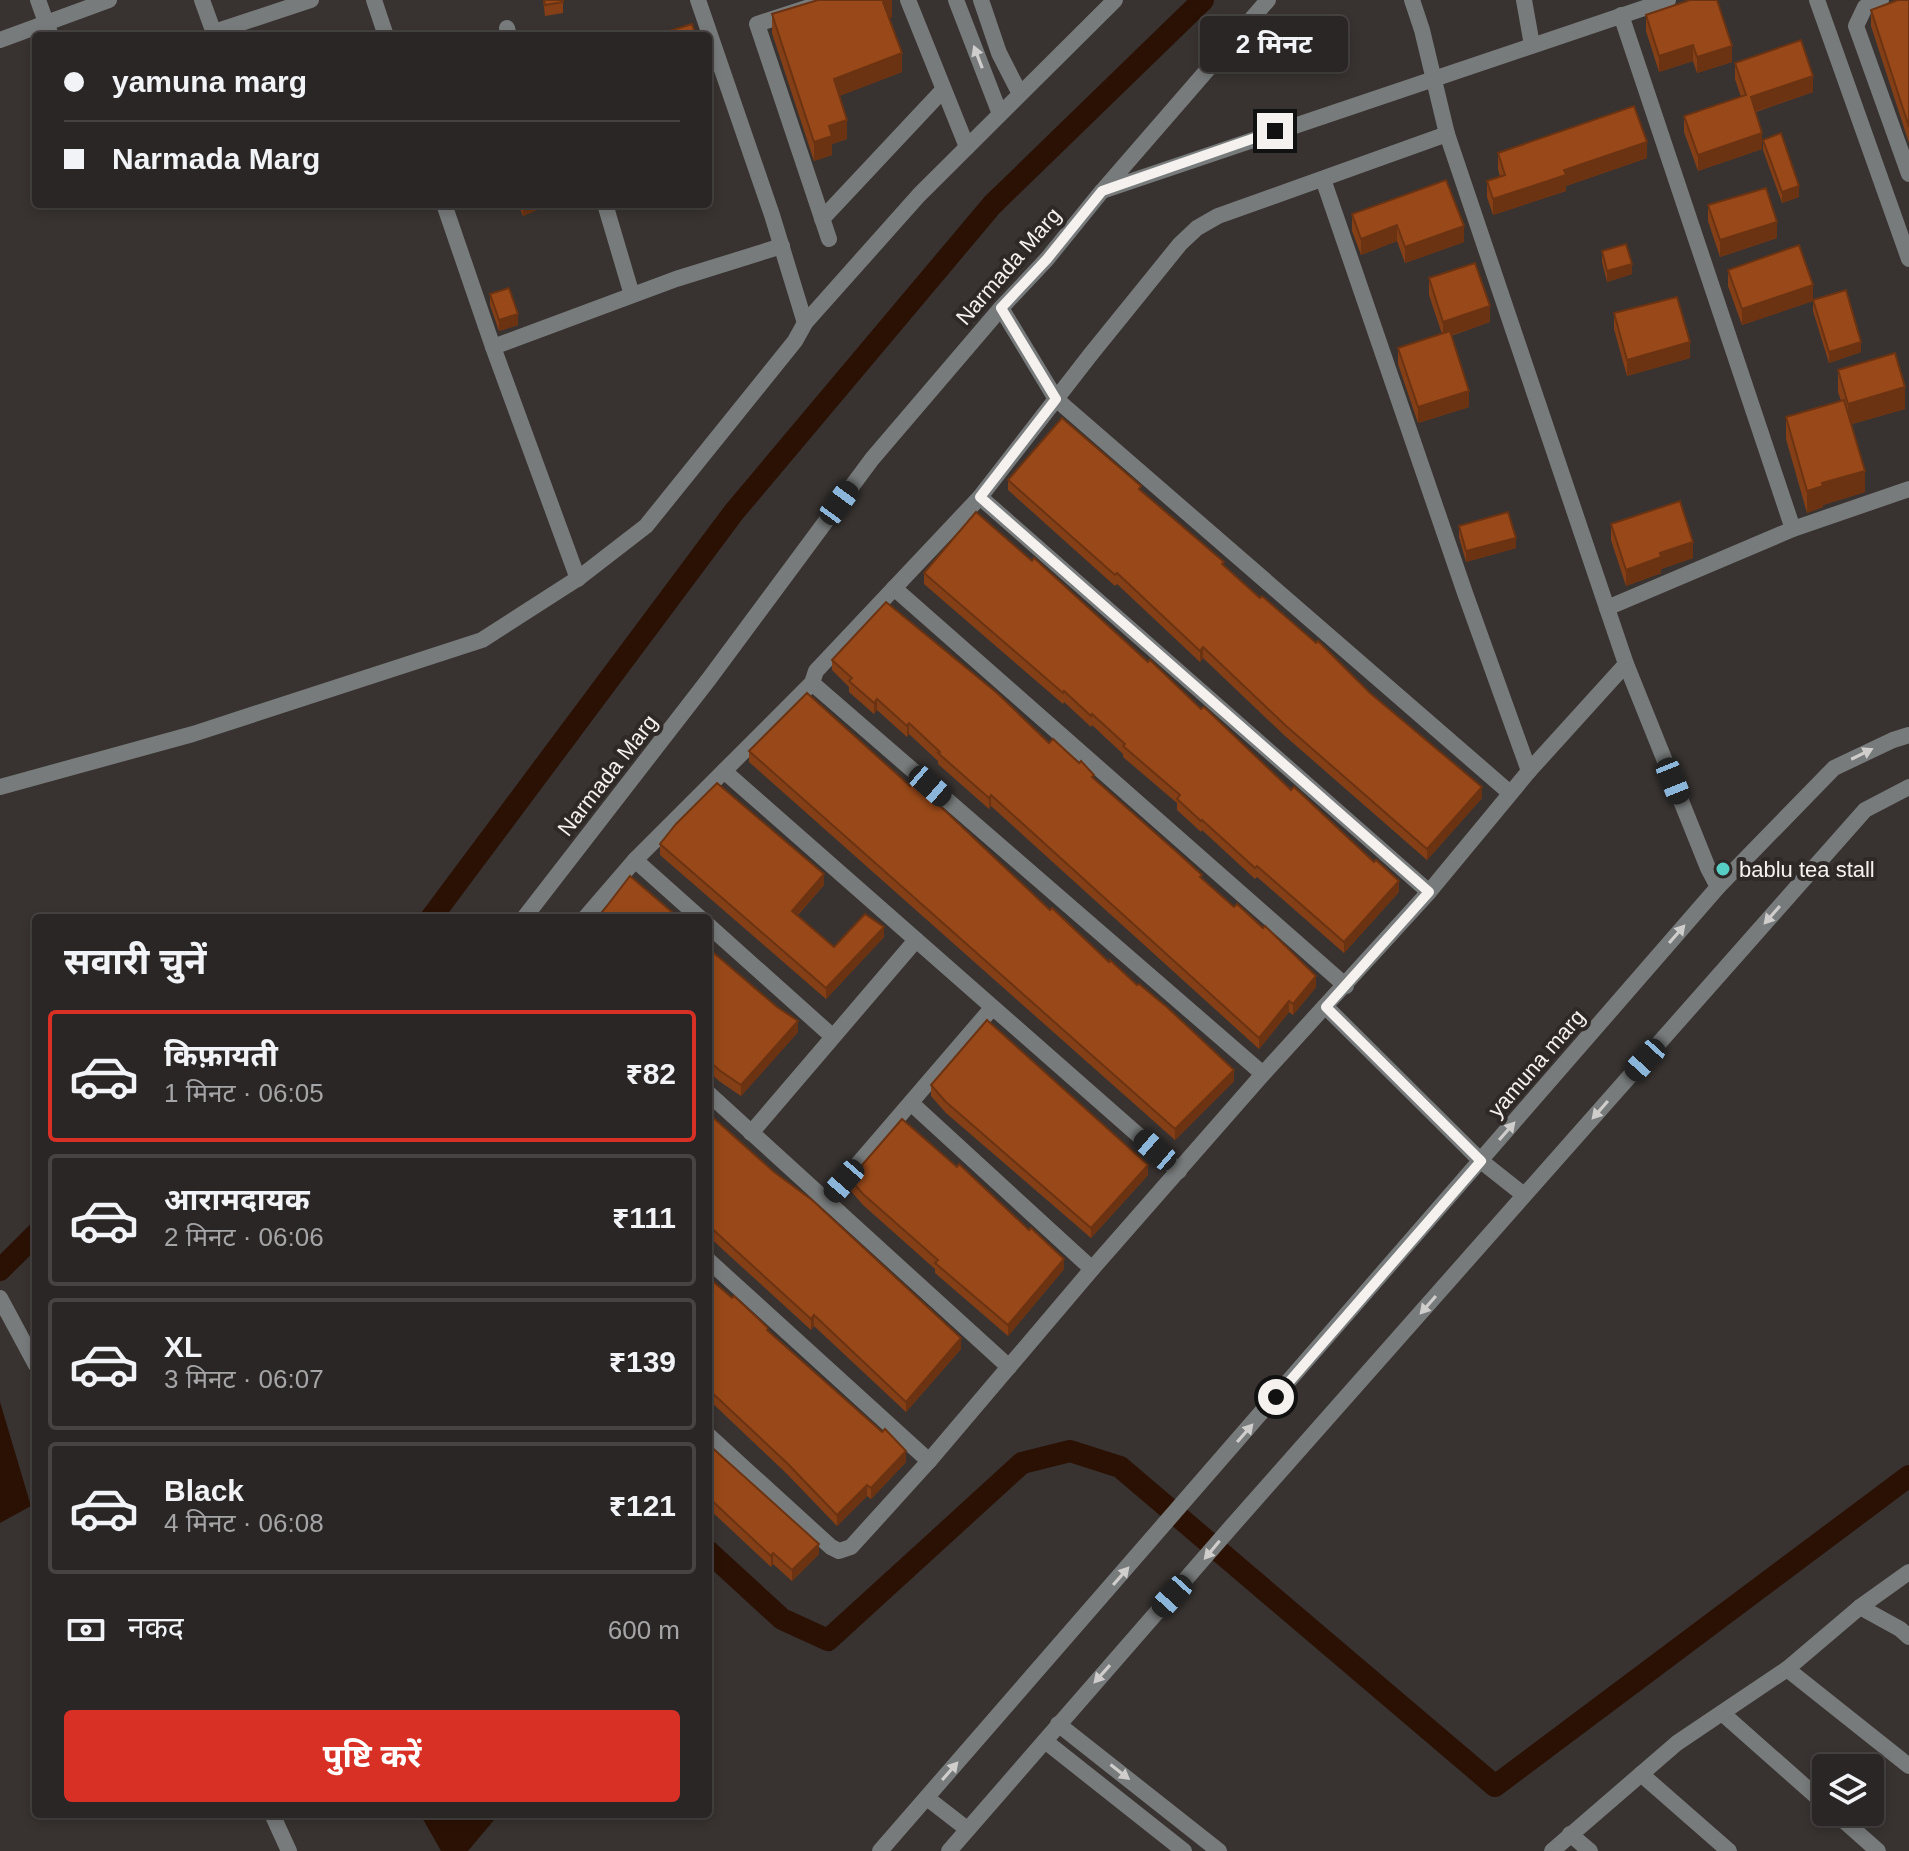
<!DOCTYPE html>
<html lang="hi">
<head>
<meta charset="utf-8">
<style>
  :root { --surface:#2a2625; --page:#322e2d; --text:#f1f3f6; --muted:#a5a5a7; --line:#464342; --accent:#d93025 }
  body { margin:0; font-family:Arial,"Noto Sans Devanagari",sans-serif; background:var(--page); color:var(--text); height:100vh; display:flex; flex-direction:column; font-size:30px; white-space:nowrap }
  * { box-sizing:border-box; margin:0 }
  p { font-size:26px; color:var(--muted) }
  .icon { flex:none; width:44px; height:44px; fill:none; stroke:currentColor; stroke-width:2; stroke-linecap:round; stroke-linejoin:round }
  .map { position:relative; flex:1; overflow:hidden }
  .details { position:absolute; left:32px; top:914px; width:680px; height:904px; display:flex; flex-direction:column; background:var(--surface); border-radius:8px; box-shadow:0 4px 12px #0003,0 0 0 2px var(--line) }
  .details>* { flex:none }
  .hud { position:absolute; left:32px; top:32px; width:680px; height:176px; border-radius:8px; box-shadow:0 4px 12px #0003,0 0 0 2px var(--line); display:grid; align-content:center; height:176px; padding:0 32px; background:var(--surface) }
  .fabs { position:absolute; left:1812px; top:1754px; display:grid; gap:16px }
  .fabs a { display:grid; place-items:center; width:72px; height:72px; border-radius:8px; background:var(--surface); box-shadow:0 4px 12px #0003,0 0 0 2px var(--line); font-size:40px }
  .end { position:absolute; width:36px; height:36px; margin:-18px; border:10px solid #f4f1ef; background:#111; box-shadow:0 0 0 4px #111 }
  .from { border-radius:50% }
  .bubble { position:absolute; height:56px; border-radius:8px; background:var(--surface); box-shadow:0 4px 12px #0003,0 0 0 2px var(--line); font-size:26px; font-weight:700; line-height:56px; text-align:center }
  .car { position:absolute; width:24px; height:48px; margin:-24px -12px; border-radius:10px; box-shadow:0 0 6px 2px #0007; background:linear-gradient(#222 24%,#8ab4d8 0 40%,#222 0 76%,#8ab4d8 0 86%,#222 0) }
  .hud b { display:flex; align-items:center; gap:28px; height:76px; font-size:30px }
  .hud b+b { border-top:2px solid var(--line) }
  .hud i { width:20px; height:20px; background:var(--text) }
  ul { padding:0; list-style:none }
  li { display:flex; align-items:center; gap:24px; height:132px; margin:0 16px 12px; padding:0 16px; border:4px solid var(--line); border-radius:8px }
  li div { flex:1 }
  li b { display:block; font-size:30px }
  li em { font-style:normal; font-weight:700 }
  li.on { border-color:var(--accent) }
  li>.icon { width:72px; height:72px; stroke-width:1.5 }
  h2 { padding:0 32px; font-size:36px; line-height:96px }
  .pay { display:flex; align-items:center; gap:20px; height:88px; padding:0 32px; font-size:30px }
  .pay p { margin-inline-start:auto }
  .cta { display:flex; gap:16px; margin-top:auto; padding:16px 32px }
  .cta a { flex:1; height:92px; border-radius:8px; background:var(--accent); color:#fff; font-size:32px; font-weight:700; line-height:92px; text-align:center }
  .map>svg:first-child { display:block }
</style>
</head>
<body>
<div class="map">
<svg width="1909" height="1851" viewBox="0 0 1909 1851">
  <rect width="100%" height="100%" fill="#383331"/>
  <g fill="#2b1104">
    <path d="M0,1402L31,1506L0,1523Z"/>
    <path d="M420,1814H499L468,1851H441Z"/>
  </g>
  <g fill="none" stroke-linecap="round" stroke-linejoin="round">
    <g stroke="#2b1104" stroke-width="22">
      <path d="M431,918L734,512L992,205L1203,0"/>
      <path d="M0,1270L36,1234"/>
      <path d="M708,1551L782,1619L828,1640L1022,1463L1070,1451L1120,1467L1495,1786L1909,1476"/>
    </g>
    <g stroke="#787b7b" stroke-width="16">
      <path d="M38,0L51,36"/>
      <path d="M202,0L215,36"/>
      <path d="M374,0L386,36"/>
      <path d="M698,0L772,215L805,323"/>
      <path d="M908,0L967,147"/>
      <path d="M956,0L1000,114"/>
      <path d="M981,0L999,53L1020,94"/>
      <path d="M1412,0L1422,30L1447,134L1607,608L1626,664L1708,868L1718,887"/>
      <path d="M1524,0L1532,45"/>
      <path d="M1817,0L1909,259"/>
      <path d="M1881,0L1865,7L1856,26L1909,174"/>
      <path d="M1621,15L1793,529"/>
      <path d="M507,28L509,36"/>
      <path d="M214,32L311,0"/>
      <path d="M0,40L109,0"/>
      <path d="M1323,179L1465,593L1529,771"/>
      <path d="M1104,189L1268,0"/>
      <path d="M444,204L493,347"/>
      <path d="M605,204L632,295"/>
      <path d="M822,219L943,90"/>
      <path d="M829,239L757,24L831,0"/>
      <path d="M1001,308L1056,399L1510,793"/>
      <path d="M980,497L1429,892"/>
      <path d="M578,579L493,347L676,279L782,246"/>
      <path d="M894,588L1346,986"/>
      <path d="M1607,608L1793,529L1909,489"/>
      <path d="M812,683L1263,1074"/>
      <path d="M724,771L1179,1171"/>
      <path d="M635,860L700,918"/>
      <path d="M524,918L709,679L872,459L1001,308L1047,259L1102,191L1668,0"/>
      <path d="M585,918L635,860L812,683L816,671L980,497L1091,354L1180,244L1197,228L1218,216L1447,134"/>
      <path d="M708,925L832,1036"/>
      <path d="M1326,1007L1481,1161L1524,1195"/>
      <path d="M708,1093L1009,1367"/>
      <path d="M911,1103L1092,1269"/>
      <path d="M751,1133L916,940"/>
      <path d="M827,1200L992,1008"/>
      <path d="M708,1260L929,1461"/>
      <path d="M708,1435L831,1547L839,1551L851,1547L929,1461L1092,1269L1263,1074L1429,892L1529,771L1626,664"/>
      <path d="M1860,1607L1900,1629L1909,1637"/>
      <path d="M1787,1669L1909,1766"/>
      <path d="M1722,1713L1826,1805"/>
      <path d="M1058,1724L1219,1851"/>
      <path d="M1045,1741L1184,1851"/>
      <path d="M1641,1774L1729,1851"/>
      <path d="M1834,1812L1878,1851"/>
      <path d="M1570,1834L1590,1851"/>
      <path d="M1552,1851L1677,1743L1787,1669L1860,1607L1909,1572"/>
    </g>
    <g stroke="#787b7b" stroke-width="16">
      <path d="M0,787L193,734L482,640L580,577L646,526L795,341L805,323L919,195L1115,0"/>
      <path d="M0,1298L36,1365"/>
      <path d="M927,1798L967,1829"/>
      <path d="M272,1814L289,1851"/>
      <path d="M880,1851L1718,887L1834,768L1893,740L1909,735"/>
      <path d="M949,1851L1232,1526L1865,810L1909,787"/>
    </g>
  </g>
  <g fill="#843f16">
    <path d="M543,0H563V13L545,16Z"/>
    <path d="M892,0V17L889,18L902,72L839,96L847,139L832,144V155L814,161L772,33V14Z"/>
    <path d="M1909,0V143L1871,26V10Z"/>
    <path d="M1646,15L1732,62L1697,73L1693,61L1659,72L1646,31Z"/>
    <path d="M1735,63L1813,92L1756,112L1762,149L1698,171L1684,132V116L1741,97L1735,79Z"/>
    <path d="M1763,140L1799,197L1782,203L1763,150Z"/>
    <path d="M1498,153L1647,158L1566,186V191L1493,215L1487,197V181L1500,177L1498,169Z"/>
    <path d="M518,204H537V210L523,216Z"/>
    <path d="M1708,205L1777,238L1720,257L1708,221Z"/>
    <path d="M1352,214L1464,242L1405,263L1397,241L1361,255L1352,231Z"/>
    <path d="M1602,251L1632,274L1607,282L1602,262Z"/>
    <path d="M1728,270L1813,301L1742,325L1728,286Z"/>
    <path d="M1429,278L1490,322L1451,336L1469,407L1418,423L1398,364V348L1442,334L1429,295Z"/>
    <path d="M490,294L518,325L499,331L490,305Z"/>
    <path d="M1813,300L1861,352L1829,363L1813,311Z"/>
    <path d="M1614,313L1690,358L1627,376L1614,329Z"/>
    <path d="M1838,370L1905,409L1852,424L1865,492L1823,505V507L1807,513L1786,439V417L1841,401L1838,392Z"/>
    <path d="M1008,480L1141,490L1260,598L1370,693L1482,798L1427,860L1285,736L1203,658L1200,662L1117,584L1115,586L1008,490Z"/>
    <path d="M1611,524L1693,558L1661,569V573L1626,586L1611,540Z"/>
    <path d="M1459,526L1516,548L1466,562L1459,537Z"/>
    <path d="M924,573L1201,709L1399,892L1344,953L1257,877L1255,879L1202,830L1201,832L1177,810V803L1123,757V754L1092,725L1091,727L1064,702L1063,704L924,584Z"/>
    <path d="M832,660L1049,743L1094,779L1202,878L1316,987L1293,1015L1289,1012L1259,1049L991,806L989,809L938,764V761L909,734L907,737L877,710L874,714L849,692V687L832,670Z"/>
    <path d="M749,751L1234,1081L1175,1140L749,762Z"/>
    <path d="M660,844L824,885L798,915L834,947L884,937L826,999L660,855Z"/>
    <path d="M708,948L798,1032L741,1096L719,1081L708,1071Z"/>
    <path d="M931,1085L1148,1175L1091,1238L946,1113L931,1096Z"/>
    <path d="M708,1113L961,1349L906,1412L814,1326L811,1330L708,1236Z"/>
    <path d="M850,1179L1064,1269L1008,1336L935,1273V1269L863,1205L850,1190Z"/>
    <path d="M708,1277L768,1332L906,1462L871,1499L867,1496L837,1526L787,1474L708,1399Z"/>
    <path d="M708,1444L819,1554L792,1581L773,1564L771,1567L708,1508Z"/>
  </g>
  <g fill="#6b3312">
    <path d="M887,0H892V17L883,21V2Z"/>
    <path d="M1693,45V61L1659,72V56Z"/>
    <path d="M1732,46V62L1697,73V57Z"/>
    <path d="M902,53V72L834,98V79Z"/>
    <path d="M1813,76V92L1751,113V97Z"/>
    <path d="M847,120V139L832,144V155L814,161V142L829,126Z"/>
    <path d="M1762,133V149L1698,171V155Z"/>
    <path d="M1647,142V158L1566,186V191L1493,215V199L1564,170Z"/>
    <path d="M1799,186V197L1782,203V192Z"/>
    <path d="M523,204H537V210L523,216Z"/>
    <path d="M1777,222V238L1720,257V240Z"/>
    <path d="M1397,225V241L1361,255V239Z"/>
    <path d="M1464,226V242L1405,263V247Z"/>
    <path d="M1632,264V274L1607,282V271Z"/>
    <path d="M1813,285V301L1742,325V309Z"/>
    <path d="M1490,306V322L1443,338V322Z"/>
    <path d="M518,314V325L499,331V320Z"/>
    <path d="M1690,342V358L1627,376V360Z"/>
    <path d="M1861,342V352L1829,363V352Z"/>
    <path d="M1905,387V409L1848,425V404Z"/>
    <path d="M1469,391V407L1418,423V407Z"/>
    <path d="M1865,471V492L1823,505V507L1807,513V491L1822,483Z"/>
    <path d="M1516,538V548L1466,562V551Z"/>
    <path d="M1693,542V558L1661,569V573L1626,586V570L1660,553Z"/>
    <path d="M1203,647V658L1200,662V651Z"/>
    <path d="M877,699V710L874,714V703Z"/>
    <path d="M909,723V734L907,737V726Z"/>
    <path d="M1482,787V798L1427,860V849Z"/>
    <path d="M991,795V806L989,809V798Z"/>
    <path d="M824,874V885L792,921V911Z"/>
    <path d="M1399,881V892L1344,953V942Z"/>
    <path d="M884,927V937L826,999V988Z"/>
    <path d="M1316,976V987L1293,1015V1004Z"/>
    <path d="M1289,1001V1012L1259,1049V1038Z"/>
    <path d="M798,1021V1032L741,1096V1085Z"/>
    <path d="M1234,1070V1081L1175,1140V1129Z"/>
    <path d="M1148,1165V1175L1091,1238V1228Z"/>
    <path d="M1064,1259V1269L1008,1336V1325Z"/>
    <path d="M814,1315V1326L811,1330V1319Z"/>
    <path d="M961,1338V1349L906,1412V1402Z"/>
    <path d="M906,1451V1462L871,1499V1488Z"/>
    <path d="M867,1485V1496L837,1526V1515Z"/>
    <path d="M819,1544V1554L792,1581V1570Z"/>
    <path d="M773,1553V1564L771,1567V1556Z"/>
  </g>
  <g fill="#994919" stroke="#6b3312" stroke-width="2">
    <path d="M544,0H563V2L545,5Z"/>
    <path d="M818,0H887L883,2L902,53L834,79L847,120L829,126L832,136L814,142L772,14Z"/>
    <path d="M1690,0H1717L1732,46L1697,57L1693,45L1659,56L1646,15Z"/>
    <path d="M1898,0H1909V127L1871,10Z"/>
    <path d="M692,24L696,36H653Z"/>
    <path d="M1801,40L1813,76L1751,97L1762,133L1698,155L1684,116L1746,95L1735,63Z"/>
    <path d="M1634,106L1647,142L1564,170L1566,175L1493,199L1487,181L1505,175L1498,153Z"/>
    <path d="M1781,133L1799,186L1782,192L1763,140Z"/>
    <path d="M1446,180L1464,226L1405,247L1397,225L1361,239L1352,214Z"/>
    <path d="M1766,188L1777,222L1720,240L1708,205Z"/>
    <path d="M1626,244L1632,264L1607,271L1602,251Z"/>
    <path d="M1799,245L1813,285L1742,309L1728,270Z"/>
    <path d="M1475,263L1490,306L1443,322L1429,278Z"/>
    <path d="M509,288L518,314L499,320L490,294Z"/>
    <path d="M1846,290L1861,342L1829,352L1813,300Z"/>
    <path d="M1677,297L1690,342L1627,360L1614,313Z"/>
    <path d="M1450,331L1469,391L1418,407L1398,348Z"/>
    <path d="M1895,353L1905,387L1848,404L1838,370Z"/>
    <path d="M1844,400L1865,471L1822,483L1823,486L1807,491L1786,417Z"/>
    <path d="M1062,418L1141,486L1139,489L1224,562L1222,564L1260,598L1262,596L1316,643L1318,641L1370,693L1482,787L1427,849L1285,725L1203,647L1200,651L1117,573L1115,575L1008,480Z"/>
    <path d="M1680,501L1693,542L1660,553L1661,557L1626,570L1611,524Z"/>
    <path d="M976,512L1032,561L1034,558L1148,662L1150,660L1201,709L1204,707L1291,790L1294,787L1374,862L1376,860L1399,881L1344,942L1257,866L1255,868L1202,820L1201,821L1177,799L1180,795L1123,746L1125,744L1092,714L1091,716L1064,691L1063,693L924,573Z"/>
    <path d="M1508,512L1516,538L1466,551L1459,526Z"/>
    <path d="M886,602L997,693L1049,743L1053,739L1079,763L1081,761L1094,775L1092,777L1179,854L1202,875L1200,877L1234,907L1237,904L1263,928L1265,926L1316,976L1293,1004L1289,1001L1259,1038L991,795L989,798L938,753L940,752L909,723L907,726L877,699L874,703L849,681L852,678L832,660Z"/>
    <path d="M807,693L910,786L913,782L941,807L1050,910L1052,908L1109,962L1110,960L1137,985L1139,984L1168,1008L1234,1070L1175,1129L749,751Z"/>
    <path d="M717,783L824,874L792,911L834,947L865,914L884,927L826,988L660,844L676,824Z"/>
    <path d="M630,876L679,918H593L597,913L600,915Z"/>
    <path d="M708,948L777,1007L798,1021L741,1085L719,1070L708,1060Z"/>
    <path d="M987,1020L1148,1165L1091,1228L946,1102L931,1085Z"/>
    <path d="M708,1113L774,1172L812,1200L961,1338L906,1402L814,1315L811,1319L708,1225Z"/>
    <path d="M902,1119L957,1167L959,1164L1029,1230L1031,1228L1064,1259L1008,1325L935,1263L938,1260L863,1194L850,1179Z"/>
    <path d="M708,1277L732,1298L734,1296L768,1328L767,1330L882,1432L885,1429L906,1451L871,1488L867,1485L837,1515L787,1463L708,1389Z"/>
    <path d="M708,1444L819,1544L792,1570L773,1553L771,1556L708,1497Z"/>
  </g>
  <defs><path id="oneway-solid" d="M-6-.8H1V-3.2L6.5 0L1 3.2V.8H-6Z" transform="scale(2)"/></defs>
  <g fill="#cfcecc">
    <use href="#oneway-solid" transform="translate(978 57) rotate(-111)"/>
    <use href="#oneway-solid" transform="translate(1862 754) rotate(-26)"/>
    <use href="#oneway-solid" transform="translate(1772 915) rotate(131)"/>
    <use href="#oneway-solid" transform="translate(1677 934) rotate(-49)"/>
    <use href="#oneway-solid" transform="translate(1600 1110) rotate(131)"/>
    <use href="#oneway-solid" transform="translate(1507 1131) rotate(-49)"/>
    <use href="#oneway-solid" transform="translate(1428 1305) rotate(131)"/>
    <use href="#oneway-solid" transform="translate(1245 1433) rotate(-49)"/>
    <use href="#oneway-solid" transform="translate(1212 1550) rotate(130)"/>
    <use href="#oneway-solid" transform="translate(1121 1576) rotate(-49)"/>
    <use href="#oneway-solid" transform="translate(1102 1674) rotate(132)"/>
    <use href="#oneway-solid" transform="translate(950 1771) rotate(-49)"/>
    <use href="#oneway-solid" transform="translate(1120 1772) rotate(38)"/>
  </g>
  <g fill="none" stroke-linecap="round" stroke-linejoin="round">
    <path stroke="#f4f1ef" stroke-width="10" d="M1275,131L1102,191L1047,259L1001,308L1056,399L980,497L1429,892L1326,1007L1481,1161L1276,1397"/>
  </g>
  <circle fill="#56cec4" stroke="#2e2927" stroke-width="3" cx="1723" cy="869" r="8"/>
  <g text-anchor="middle" stroke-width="8" stroke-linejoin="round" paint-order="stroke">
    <g font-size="22" fill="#f4f1ef" stroke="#2e2927">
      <text transform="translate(1008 266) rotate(-49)" y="8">Narmada Marg</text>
      <text transform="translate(607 775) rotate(-52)" y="8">Narmada Marg</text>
      <text transform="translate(1536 1063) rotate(-49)" y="8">yamuna marg</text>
    </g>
    <g font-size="22" fill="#f4f1ef" stroke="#2e2927" text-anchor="start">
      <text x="1739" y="877">bablu tea stall</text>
    </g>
  </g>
</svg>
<div class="fabs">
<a><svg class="icon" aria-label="layers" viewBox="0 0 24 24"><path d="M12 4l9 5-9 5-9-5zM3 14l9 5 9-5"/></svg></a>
</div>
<i class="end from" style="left:1276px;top:1397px"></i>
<i class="end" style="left:1275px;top:131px"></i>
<div class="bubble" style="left:1200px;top:16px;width:148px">2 मिनट</div>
<i class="car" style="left:839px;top:503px;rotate:36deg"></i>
<i class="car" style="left:1673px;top:781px;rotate:158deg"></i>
<i class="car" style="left:930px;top:786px;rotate:131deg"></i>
<i class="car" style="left:1645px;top:1060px;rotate:222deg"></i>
<i class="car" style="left:1155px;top:1150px;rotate:311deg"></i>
<i class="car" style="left:844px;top:1181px;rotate:221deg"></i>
<i class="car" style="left:1172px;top:1596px;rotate:222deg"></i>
<div class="hud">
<b><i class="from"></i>yamuna marg</b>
<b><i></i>Narmada Marg</b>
</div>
<section class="details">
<h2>सवारी चुनें</h2>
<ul>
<li class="on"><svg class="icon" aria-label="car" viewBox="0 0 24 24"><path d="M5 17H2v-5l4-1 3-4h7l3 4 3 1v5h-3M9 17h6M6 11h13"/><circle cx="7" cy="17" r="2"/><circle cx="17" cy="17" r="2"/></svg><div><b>किफ़ायती</b><p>1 मिनट · 06:05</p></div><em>₹82</em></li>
<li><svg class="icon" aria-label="car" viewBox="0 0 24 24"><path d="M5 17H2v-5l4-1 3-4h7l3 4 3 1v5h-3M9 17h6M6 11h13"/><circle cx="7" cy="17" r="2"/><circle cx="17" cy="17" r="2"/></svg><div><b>आरामदायक</b><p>2 मिनट · 06:06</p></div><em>₹111</em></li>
<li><svg class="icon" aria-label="car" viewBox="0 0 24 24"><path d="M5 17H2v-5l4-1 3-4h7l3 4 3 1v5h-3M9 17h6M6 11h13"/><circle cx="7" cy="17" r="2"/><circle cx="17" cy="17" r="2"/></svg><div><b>XL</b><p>3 मिनट · 06:07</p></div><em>₹139</em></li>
<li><svg class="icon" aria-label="car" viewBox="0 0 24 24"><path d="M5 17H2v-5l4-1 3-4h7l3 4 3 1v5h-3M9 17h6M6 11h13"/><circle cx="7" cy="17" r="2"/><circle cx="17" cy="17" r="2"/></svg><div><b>Black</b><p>4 मिनट · 06:08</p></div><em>₹121</em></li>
</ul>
<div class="pay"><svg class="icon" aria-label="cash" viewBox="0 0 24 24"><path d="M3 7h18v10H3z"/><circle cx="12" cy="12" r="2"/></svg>नकद<p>600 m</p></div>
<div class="cta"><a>पुष्टि करें</a></div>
</section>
</div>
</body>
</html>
